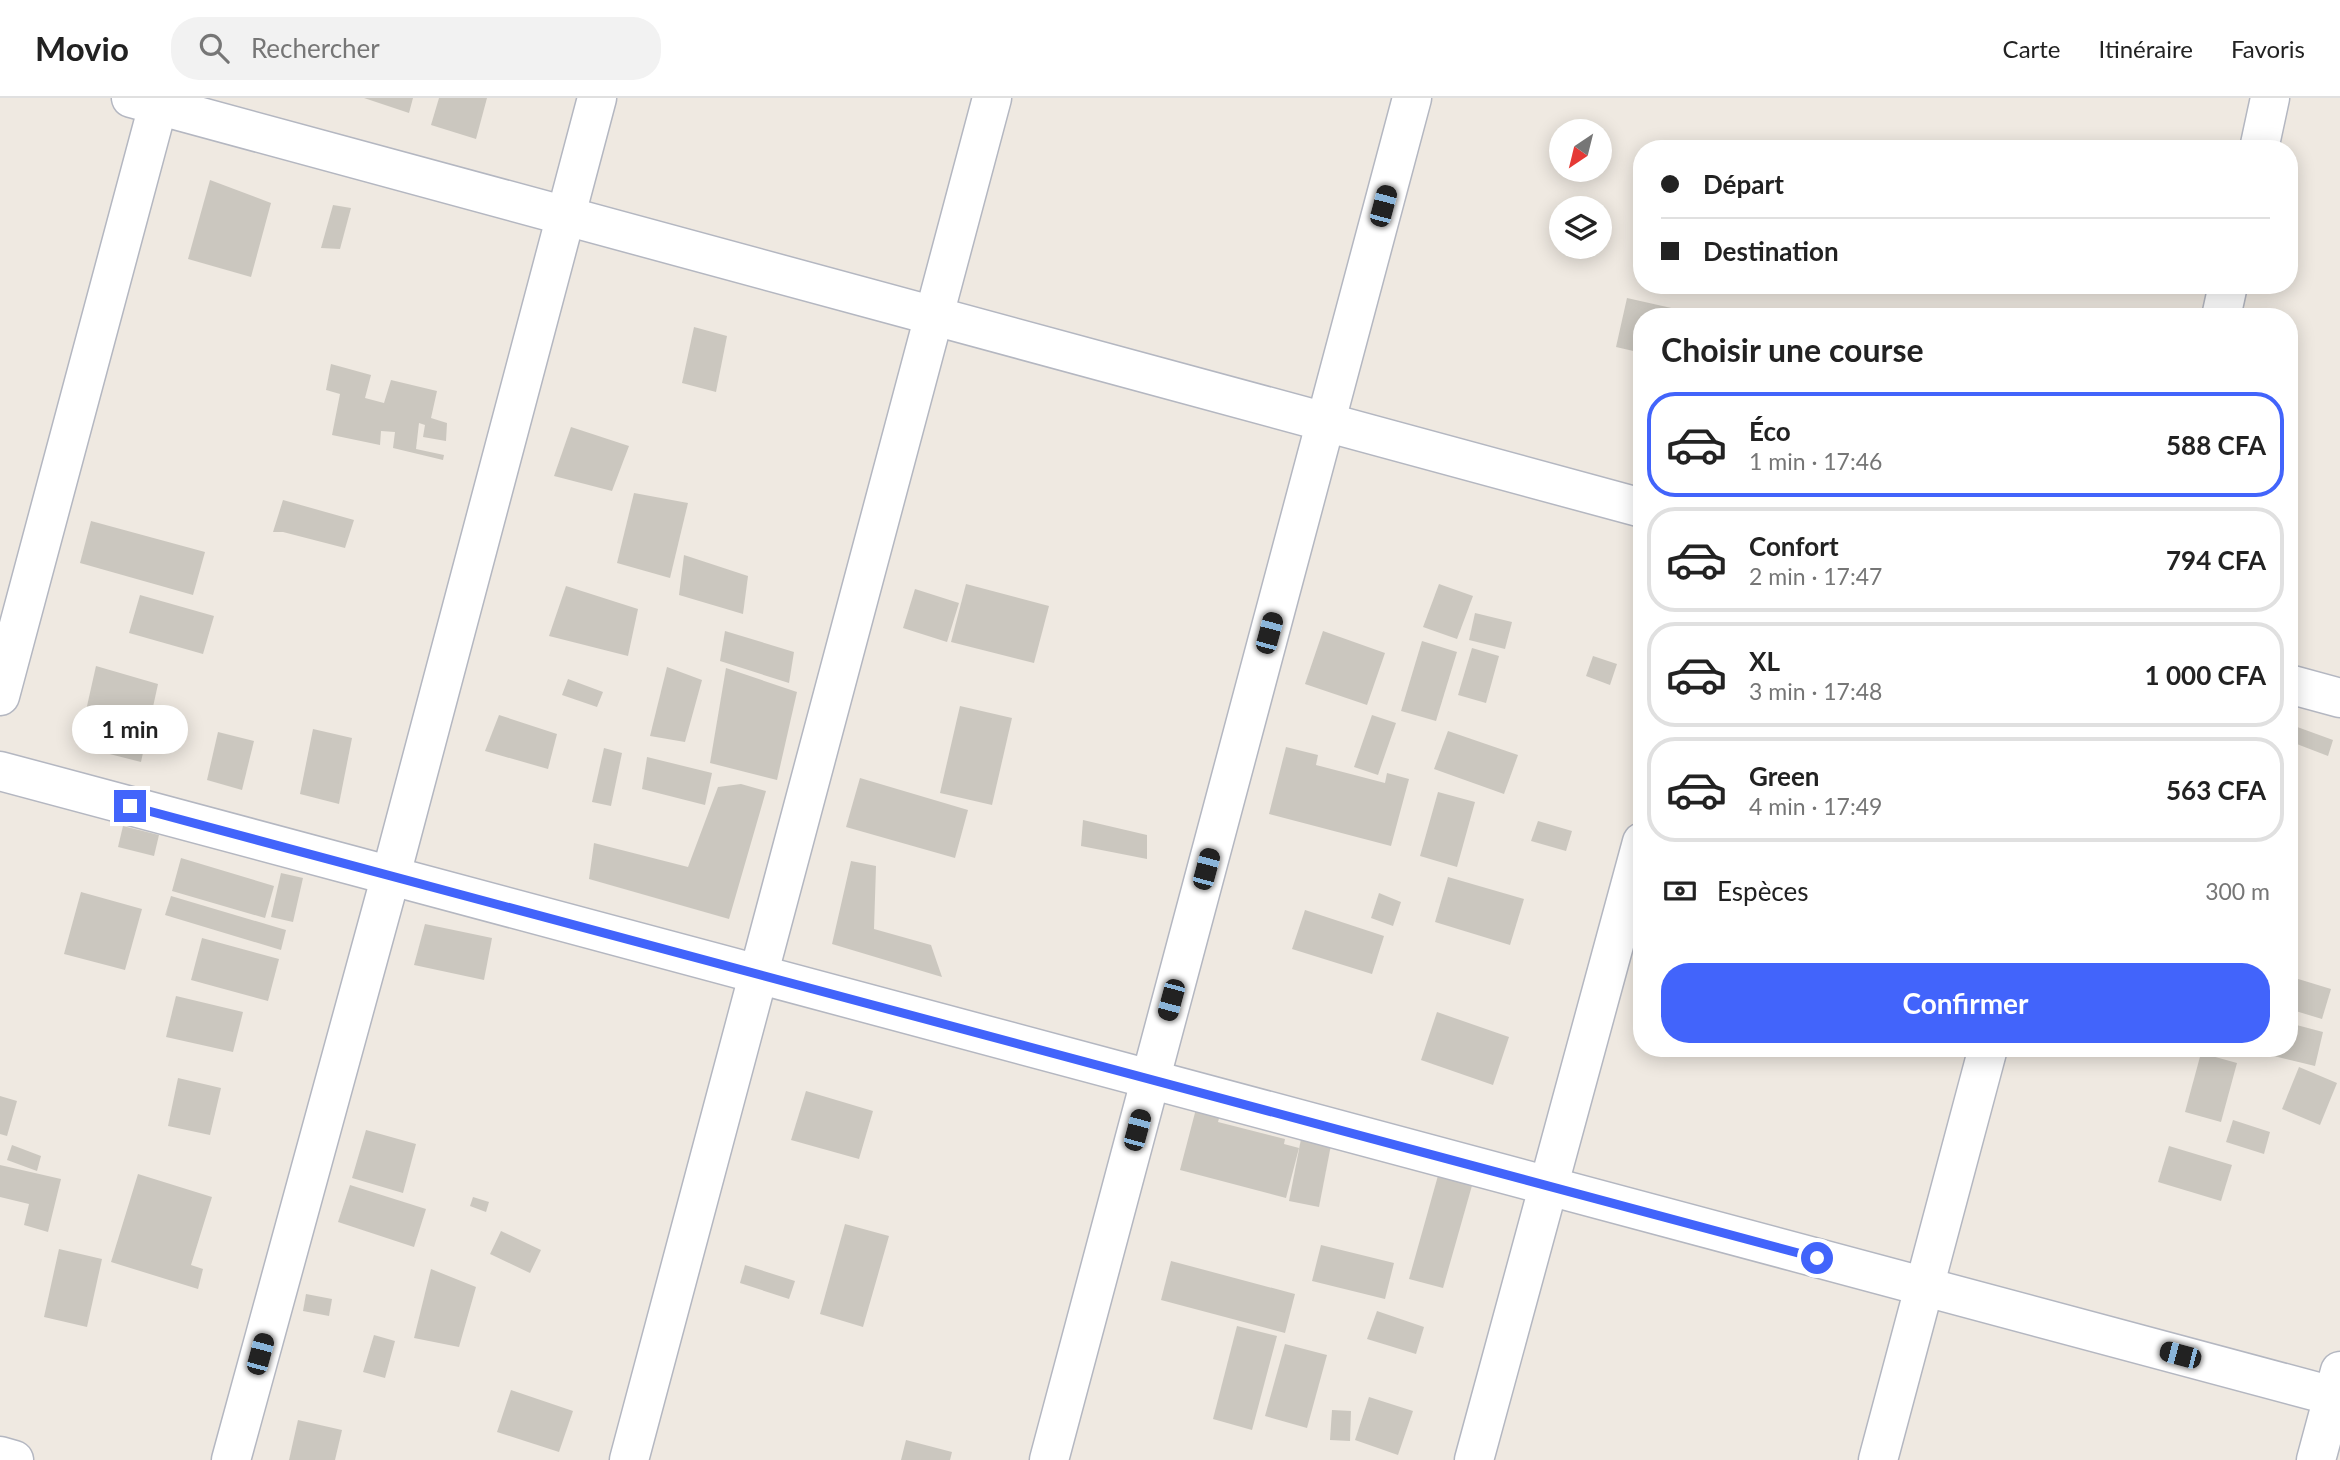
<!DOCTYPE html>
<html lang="fr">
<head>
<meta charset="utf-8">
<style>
  :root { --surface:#fff; --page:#f2f2f2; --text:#222; --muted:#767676; --line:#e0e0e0; --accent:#4264fb }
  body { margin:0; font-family:Lato,sans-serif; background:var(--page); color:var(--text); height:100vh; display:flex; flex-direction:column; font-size:26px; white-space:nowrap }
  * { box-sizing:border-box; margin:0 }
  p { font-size:23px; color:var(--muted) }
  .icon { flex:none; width:38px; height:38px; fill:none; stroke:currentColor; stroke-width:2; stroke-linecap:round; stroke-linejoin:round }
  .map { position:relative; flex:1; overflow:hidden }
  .sheet { position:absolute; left:1633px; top:210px; width:665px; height:749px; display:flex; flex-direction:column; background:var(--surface); border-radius:28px; box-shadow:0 4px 18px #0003 }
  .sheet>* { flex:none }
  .banner { position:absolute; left:1633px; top:42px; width:665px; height:154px; border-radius:28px; box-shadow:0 4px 18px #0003; display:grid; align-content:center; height:154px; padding:0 28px; background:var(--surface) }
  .needle { width:46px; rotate:215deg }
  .fabs { position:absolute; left:1549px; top:21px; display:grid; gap:14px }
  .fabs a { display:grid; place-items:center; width:63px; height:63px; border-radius:50%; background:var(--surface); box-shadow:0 4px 18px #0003; font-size:35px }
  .end { position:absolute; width:32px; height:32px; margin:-16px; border:9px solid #4264fb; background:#fff; box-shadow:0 0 0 4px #fff }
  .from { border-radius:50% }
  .bubble { position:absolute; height:49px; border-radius:24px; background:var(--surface); box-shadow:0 4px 18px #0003; font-size:23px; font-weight:700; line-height:49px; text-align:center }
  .car { position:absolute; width:21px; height:42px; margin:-21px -10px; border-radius:9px; box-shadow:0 0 5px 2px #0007; background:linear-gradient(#222 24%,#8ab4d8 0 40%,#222 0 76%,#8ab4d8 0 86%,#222 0) }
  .banner b { display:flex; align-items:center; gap:24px; height:66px; font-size:26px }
  .banner b+b { border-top:2px solid var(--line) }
  .banner i { width:18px; height:18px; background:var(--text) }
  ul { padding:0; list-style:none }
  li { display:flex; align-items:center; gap:21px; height:105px; margin:0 14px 10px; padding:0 14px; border:4px solid var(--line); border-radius:28px }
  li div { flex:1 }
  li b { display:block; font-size:26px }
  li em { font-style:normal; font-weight:700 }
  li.on { border-color:var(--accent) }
  li>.icon { width:63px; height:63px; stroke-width:1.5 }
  h2 { padding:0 28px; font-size:32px; line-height:84px }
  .pay { display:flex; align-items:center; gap:18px; height:77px; padding:0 28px; font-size:26px }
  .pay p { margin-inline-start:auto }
  .primary-button { display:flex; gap:14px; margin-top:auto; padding:14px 28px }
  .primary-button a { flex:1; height:80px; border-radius:28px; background:var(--accent); color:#fff; font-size:28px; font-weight:700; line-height:80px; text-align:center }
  header { display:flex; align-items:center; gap:42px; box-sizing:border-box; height:98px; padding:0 35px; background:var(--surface); border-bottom:2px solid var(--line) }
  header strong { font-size:33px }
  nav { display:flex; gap:38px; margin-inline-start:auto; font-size:24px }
  .search { width:490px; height:63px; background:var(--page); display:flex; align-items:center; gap:18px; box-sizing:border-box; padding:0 24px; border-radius:28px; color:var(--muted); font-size:26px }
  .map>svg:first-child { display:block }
</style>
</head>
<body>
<header>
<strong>Movio</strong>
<div class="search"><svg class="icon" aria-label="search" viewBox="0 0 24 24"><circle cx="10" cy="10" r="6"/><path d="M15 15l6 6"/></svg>Rechercher</div>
<nav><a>Carte</a><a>Itinéraire</a><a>Favoris</a></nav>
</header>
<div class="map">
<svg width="2340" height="1362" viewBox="0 0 2340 1362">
  <rect width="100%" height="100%" fill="#efe9e1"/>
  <g fill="#cbc7bf">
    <path d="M364,0H413L409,15Z"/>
    <path d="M439,0H487L476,41L431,27Z"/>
    <path d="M210,82L271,105L251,179L188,161Z"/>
    <path d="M333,107L351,110L340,151L321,150Z"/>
    <path d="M1627,200L1698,216L1697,219H1642V255L1616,249Z"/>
    <path d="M694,229L727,238L716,294L682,285Z"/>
    <path d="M331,266L371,277L365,300L384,305L391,282L437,293L431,320L447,325L446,343L423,339L425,327L419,325L416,351L444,357L443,362L393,350L395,334L381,333L380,347L332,337L340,296L326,292Z"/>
    <path d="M571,329L629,348L612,393L554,378Z"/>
    <path d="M634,395L688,405L670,480L617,465Z"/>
    <path d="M283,402L354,422L345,450L283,434H273Z"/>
    <path d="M91,423L205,454L193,497L80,465Z"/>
    <path d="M684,457L748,478L743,516L679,497Z"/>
    <path d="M966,486L1049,508L1034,565L951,544Z"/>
    <path d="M1439,486L1473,498L1457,541L1423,529Z"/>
    <path d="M566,488L638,511L628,558L549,538Z"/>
    <path d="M915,491L959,505L947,544L903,530Z"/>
    <path d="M140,497L214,518L203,556L129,535Z"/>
    <path d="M1475,515L1512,524L1505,551L1469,542Z"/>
    <path d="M725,533L794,554L789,585L720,563Z"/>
    <path d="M1323,533L1385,555L1367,607L1305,586Z"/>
    <path d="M1422,543L1457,554L1436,623L1401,613Z"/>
    <path d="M1472,550L1499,558L1486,605L1458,597Z"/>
    <path d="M1593,558L1617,566L1610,587L1586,578Z"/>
    <path d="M96,568L158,586L141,664L78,648Z"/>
    <path d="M667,569L702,582L685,644L650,638Z"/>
    <path d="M726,570L797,594L777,682L710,665Z"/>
    <path d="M568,581L603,594L597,609L562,597Z"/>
    <path d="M960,608L1012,620L992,707L940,695Z"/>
    <path d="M499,617L557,636L548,671L485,653Z"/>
    <path d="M1372,617L1396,625L1378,677L1354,669Z"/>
    <path d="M2289,626L2333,642L2328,658L2289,643Z"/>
    <path d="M313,631L352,640L339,706L300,696Z"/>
    <path d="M1448,633L1518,657L1504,696L1434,671Z"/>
    <path d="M218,634L254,643L242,692L207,682Z"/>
    <path d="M1286,649L1318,657L1316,667L1385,685L1387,675L1409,681L1391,748L1269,716Z"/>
    <path d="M604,650L622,655L611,708L592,704Z"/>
    <path d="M647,659L712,675L705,707L642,691Z"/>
    <path d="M860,680L968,712L955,760L846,729Z"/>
    <path d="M741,686L766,693L729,821L589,781L594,745L688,769L718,689Z"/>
    <path d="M1438,694L1475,704L1457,769L1420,758Z"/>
    <path d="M1083,722L1147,737V761L1081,748Z"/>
    <path d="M1538,723L1572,733L1566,753L1531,743Z"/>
    <path d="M123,728L159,737L154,758L118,749Z"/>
    <path d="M181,760L274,788L265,820L172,793Z"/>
    <path d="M851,763L876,768L874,831L931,847L942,879L832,846Z"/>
    <path d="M281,775L303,780L293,824L271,819Z"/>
    <path d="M1448,779L1524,801L1510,847L1435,824Z"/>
    <path d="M81,794L142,811L125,872L64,856Z"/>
    <path d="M1379,795L1401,804L1393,828L1371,820Z"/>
    <path d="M171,798L286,832L281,852L165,817Z"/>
    <path d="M1305,812L1384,838L1372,876L1292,851Z"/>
    <path d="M425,826L492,840L484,882L414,867Z"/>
    <path d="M202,840L279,861L268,903L191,882Z"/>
    <path d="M2295,880L2331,891L2322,921L2289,911V899Z"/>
    <path d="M176,898L243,914L233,954L166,939Z"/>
    <path d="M1437,914L1509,939L1493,987L1421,962Z"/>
    <path d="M2289,925L2323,934L2315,968L2245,951L2289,950Z"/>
    <path d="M2201,955L2237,965L2221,1024L2185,1014Z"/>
    <path d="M2299,969L2337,985L2320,1027L2282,1011Z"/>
    <path d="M178,980L221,990L210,1037L168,1028Z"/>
    <path d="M806,993L873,1013L859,1061L791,1042Z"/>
    <path d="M0,998L17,1003L7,1038L0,1036Z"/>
    <path d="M1197,1007L1221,1013L1218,1024L1285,1041L1284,1046L1299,1050L1286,1100L1180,1072Z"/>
    <path d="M2233,1022L2270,1034L2264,1056L2226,1044Z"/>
    <path d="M366,1032L416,1046L403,1095L352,1080Z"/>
    <path d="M1301,1041L1331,1047L1319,1109L1289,1103Z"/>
    <path d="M12,1047L41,1058L37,1073L7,1062Z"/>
    <path d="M2169,1048L2232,1067L2221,1103L2158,1084Z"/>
    <path d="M0,1067L61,1081L48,1134L24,1127L29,1106L0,1099Z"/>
    <path d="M1439,1074L1473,1084L1443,1190L1409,1181Z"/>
    <path d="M138,1076L212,1099L191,1167L203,1171L198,1191L111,1164Z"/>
    <path d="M350,1087L426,1111L414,1149L338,1124Z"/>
    <path d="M473,1099L489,1104L486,1114L470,1108Z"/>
    <path d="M845,1126L889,1138L863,1229L820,1216Z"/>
    <path d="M501,1133L541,1152L530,1175L490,1156Z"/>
    <path d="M1321,1147L1394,1165L1385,1201L1312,1183Z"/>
    <path d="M59,1151L102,1161L87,1229L44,1219Z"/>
    <path d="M1171,1163L1295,1196L1285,1235L1161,1202Z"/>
    <path d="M745,1167L795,1183L789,1201L740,1185Z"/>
    <path d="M431,1171L476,1189L459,1249L414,1240Z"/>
    <path d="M306,1196L332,1201L329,1218L303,1213Z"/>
    <path d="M1377,1213L1424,1229L1416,1256L1367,1241Z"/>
    <path d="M1237,1228L1277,1238L1252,1332L1213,1321Z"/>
    <path d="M374,1237L395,1243L385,1280L363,1274Z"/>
    <path d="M1285,1246L1327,1257L1307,1330L1265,1318Z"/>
    <path d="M511,1292L573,1313L559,1354L497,1334Z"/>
    <path d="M1369,1299L1413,1313L1398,1357L1355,1342Z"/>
    <path d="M1332,1312L1351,1313L1350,1343L1330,1342Z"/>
    <path d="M298,1322L342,1332L335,1362H289Z"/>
    <path d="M906,1342L952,1354L950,1362H901Z"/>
  </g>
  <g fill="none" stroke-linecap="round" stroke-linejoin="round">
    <g stroke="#b4b7c1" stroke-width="41">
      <g id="minor">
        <path d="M131,0L1642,410"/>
        <path d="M2259,51L2270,0"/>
        <path d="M2221,219L2228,187"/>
        <path d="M2289,586L2340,600"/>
        <path d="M0,598L160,0"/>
        <path d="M0,673L2340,1300"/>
        <path d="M0,1358L14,1362"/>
        <path d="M231,1362L391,777L597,0"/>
        <path d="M629,1362L992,0"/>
        <path d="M1049,1362L1412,0"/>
        <path d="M1474,1362L1642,744"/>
        <path d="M1878,1362L1988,950"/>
        <path d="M2316,1362L2340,1273"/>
      </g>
    </g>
    <use href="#minor" stroke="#fff" stroke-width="38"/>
  </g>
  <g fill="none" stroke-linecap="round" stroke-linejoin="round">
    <path stroke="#4264fb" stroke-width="9" d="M130,708L1817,1160"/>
  </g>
</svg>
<div class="fabs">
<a><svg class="needle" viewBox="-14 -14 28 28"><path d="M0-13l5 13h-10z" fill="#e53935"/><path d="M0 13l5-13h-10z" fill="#767676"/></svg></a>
<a><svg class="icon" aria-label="layers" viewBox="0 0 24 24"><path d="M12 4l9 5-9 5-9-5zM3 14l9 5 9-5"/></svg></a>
</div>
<i class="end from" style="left:1817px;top:1160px"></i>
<i class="end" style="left:130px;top:708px"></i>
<div class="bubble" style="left:72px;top:607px;width:116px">1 min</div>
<i class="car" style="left:1383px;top:108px;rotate:15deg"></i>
<i class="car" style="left:1269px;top:535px;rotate:15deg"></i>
<i class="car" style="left:1206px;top:771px;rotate:15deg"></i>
<i class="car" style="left:1171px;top:902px;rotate:195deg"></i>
<i class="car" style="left:1137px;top:1032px;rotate:15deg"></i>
<i class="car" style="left:260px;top:1256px;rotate:15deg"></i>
<i class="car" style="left:2180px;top:1257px;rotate:285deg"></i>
<div class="banner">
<b><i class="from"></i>Départ</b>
<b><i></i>Destination</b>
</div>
<section class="sheet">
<h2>Choisir une course</h2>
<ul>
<li class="on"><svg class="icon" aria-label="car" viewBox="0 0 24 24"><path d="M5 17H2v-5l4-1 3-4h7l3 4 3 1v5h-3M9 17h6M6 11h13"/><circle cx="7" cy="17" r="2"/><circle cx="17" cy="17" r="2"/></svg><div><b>Éco</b><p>1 min · 17:46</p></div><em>588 CFA</em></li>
<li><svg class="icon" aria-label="car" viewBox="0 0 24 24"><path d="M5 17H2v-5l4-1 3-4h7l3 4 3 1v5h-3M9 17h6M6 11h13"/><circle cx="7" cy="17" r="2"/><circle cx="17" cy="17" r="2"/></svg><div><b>Confort</b><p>2 min · 17:47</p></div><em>794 CFA</em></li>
<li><svg class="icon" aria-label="car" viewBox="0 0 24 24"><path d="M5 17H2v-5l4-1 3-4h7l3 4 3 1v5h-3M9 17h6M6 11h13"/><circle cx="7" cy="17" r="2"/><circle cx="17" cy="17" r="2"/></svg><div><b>XL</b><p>3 min · 17:48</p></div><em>1 000 CFA</em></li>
<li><svg class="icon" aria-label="car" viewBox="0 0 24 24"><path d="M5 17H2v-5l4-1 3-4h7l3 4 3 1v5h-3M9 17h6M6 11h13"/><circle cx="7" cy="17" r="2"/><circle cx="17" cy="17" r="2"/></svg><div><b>Green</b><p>4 min · 17:49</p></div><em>563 CFA</em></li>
</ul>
<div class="pay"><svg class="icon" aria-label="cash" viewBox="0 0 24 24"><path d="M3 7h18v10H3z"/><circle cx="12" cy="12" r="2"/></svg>Espèces<p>300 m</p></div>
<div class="primary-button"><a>Confirmer</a></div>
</section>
</div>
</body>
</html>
